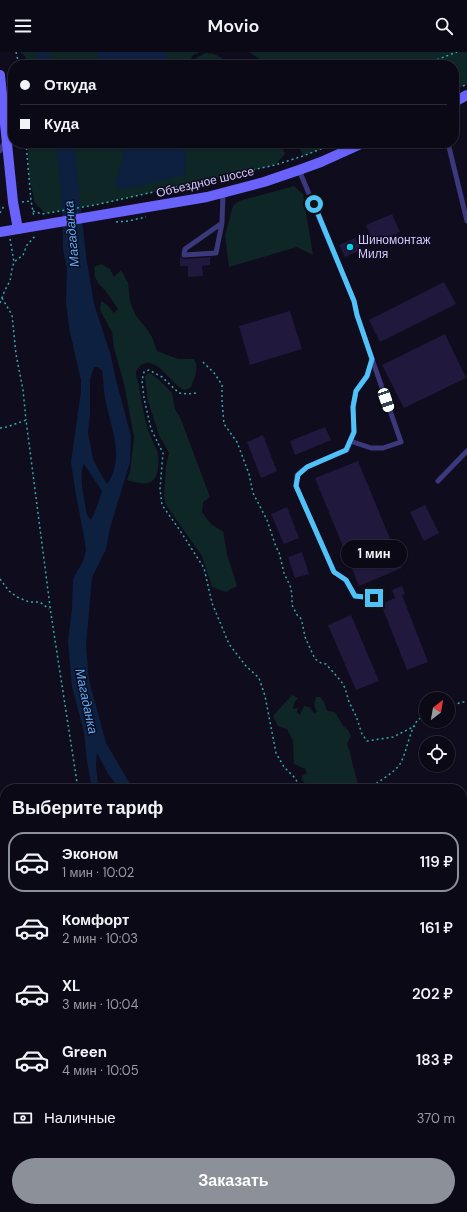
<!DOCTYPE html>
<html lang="ru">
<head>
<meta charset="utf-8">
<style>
  :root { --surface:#0b0916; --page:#191723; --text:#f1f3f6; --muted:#9a9aa1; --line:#2b2a35; --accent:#8c9099 }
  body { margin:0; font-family:"DM Sans",sans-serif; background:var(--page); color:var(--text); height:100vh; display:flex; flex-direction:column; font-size:15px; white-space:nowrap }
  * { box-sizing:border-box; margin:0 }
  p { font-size:13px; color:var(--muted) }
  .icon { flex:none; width:22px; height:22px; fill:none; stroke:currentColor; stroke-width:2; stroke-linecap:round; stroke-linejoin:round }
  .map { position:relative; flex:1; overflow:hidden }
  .details { position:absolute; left:0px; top:732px; width:467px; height:428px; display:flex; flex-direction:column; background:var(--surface); border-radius:16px 16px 0 0; box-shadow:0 1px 3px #0004,0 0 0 1px var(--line) }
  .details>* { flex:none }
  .guide { position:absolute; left:8px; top:8px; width:451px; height:88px; border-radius:16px; box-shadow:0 1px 3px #0004,0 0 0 1px var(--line); display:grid; align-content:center; height:88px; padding:0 12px; background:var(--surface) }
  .needle { width:26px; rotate:31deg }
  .buttons { position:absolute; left:419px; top:640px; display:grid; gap:8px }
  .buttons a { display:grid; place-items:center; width:36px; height:36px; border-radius:50%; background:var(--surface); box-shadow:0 1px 3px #0004,0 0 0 1px var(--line); font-size:20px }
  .end { position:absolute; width:18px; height:18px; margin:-9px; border:5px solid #4fc3f7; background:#111; box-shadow:0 0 0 2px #111 }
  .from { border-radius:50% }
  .bubble { position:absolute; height:28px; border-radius:14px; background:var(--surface); box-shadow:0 1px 3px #0004,0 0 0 1px var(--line); font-size:13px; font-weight:600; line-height:28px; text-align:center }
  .car { position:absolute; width:12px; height:24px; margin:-12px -6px; border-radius:5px; box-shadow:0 0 3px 1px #0007; background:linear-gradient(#fff 24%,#345 0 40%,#fff 0 76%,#345 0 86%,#fff 0) }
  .guide b { display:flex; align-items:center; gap:14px; height:38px; font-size:15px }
  .guide b+b { border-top:1px solid var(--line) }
  .guide i { width:10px; height:10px; background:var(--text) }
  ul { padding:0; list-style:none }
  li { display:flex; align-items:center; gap:12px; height:60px; margin:0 8px 6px; padding:0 4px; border:2px solid transparent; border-radius:16px }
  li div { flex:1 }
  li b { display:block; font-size:15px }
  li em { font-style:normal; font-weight:600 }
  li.active { border-color:var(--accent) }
  li>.icon { width:36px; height:36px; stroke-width:1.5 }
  h2 { padding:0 12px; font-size:18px; line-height:48px }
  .pay { display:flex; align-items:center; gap:10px; height:44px; padding:0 12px; font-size:15px }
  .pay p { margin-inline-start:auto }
  .action { display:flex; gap:8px; margin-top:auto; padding:8px 12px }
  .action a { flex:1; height:46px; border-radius:24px; background:var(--accent); color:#fff; font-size:16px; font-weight:600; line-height:46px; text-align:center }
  header { display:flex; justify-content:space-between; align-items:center; height:52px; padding:0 12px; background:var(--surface); font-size:18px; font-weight:600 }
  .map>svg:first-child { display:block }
</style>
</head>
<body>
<header><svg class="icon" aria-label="menu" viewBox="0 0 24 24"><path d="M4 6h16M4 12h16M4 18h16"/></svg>Movio<svg class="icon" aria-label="search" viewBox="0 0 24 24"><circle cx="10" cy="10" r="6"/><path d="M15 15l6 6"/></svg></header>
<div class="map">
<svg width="467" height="1160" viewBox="0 0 467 1160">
  <rect width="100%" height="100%" fill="#0f0c1d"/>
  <g fill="#0f2626">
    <path d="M20,0H200L193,3L188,13H27L25,4Z"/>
    <path d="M249,0H467V32L454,39V13H265L264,10Z"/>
    <path d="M206,1C216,1 222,5 227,13H216L209,11L206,13H192C195,6 199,4 206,1Z"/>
    <path d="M28,91H281L285,102L275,113L95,153L45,161L35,151L29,125Z"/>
    <path d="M297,91H336L303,104Z"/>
    <path d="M294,134L303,142L313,203L297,195L229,215L225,183L233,154L239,149Z"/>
    <path d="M101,212L110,217L114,225L121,218L128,231L130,250L136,264L146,276L152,285L157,299L178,307H194C200,316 194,326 191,335L185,338C172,333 163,313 149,311C144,310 137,315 136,321C136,325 138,330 139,333C141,349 144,364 148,378C151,386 155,394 158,401C159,406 158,412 158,417C155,436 141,432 127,428L130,420L134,385L124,332L114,296L112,280L100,258L101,249L107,253L114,261L118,257L105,238L98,231L95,225L94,215Z"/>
    <path d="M150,321L159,328L172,341L175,357L180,365L210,445L203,450L202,460C208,469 213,475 223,479L227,502L237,534L226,540L212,535L202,504L166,453L164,444L166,414L169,401L159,383L148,349L145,324Z"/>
    <path d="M292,643L298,646L294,651L293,657L298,656L297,660L300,663L304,654L309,655L314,661L317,660L314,653L316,645H320L324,650L327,659L335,660L343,674L348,678L351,684L347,692C351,702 352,711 355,721C356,727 359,731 359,737H308L302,727V724L307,721L305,717L294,712L293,689L287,677L278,674L273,664Z"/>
  </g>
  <g fill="#0d2040" fill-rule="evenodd">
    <path d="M37,0H49L51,13H38Z"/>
    <path d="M98,0H166L168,13H99Z"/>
    <path d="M55,91H74L86,204L94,252L111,304L115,324L131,384L130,410L110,476L106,497L92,526L86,593L89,628L106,691L133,737H119L107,720L97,701L96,712L98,735L100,737H92L87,709L84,680L72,635L68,589L72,557L73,527L83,509L86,498L84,484L76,443L71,410L81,339V328L69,276L66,250L67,216L63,197L62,149L58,105ZM94,315H98L102,318C104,327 103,337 105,346C110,374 126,405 107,432L99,419L93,407L88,381L90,362V327ZM84,412L102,439L95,460L91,468L87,463C85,451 78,422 84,412Z"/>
    <path d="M123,91H176V92L186,101L185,123L119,138L115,131L122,110Z"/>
    <path d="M467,945V978L462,979V946Z"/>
    <path d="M170,1155H192V1160H171Z"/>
  </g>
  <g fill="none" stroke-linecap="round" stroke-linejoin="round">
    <path stroke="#0d2040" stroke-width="2.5" d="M462,750L467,742"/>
  </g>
  <g fill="#20183d">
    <path d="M392,162L400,180L373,191L366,173Z"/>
    <path d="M355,186L361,198L345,205L339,193Z"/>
    <path d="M180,205L184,207L210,205V213L202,214L203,224L188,225V214H180Z"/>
    <path d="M444,230L456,252L380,290L369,268Z"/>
    <path d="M290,259L302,297L250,313L239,274Z"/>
    <path d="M445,282L466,326L404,356L382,313Z"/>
    <path d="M325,375L331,388L295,403L290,389Z"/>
    <path d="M263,383L277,419L261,426L247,390Z"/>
    <path d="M358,409L402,516L359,534L315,426Z"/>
    <path d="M425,453L439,481L424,489L410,460Z"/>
    <path d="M287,455L299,486L284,492L271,462Z"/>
    <path d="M302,500L309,522L295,526L288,505Z"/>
    <path d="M402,534L405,542L402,543L428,610L407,618L381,552L395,546L392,538Z"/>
    <path d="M351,563L379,629L356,638L328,573Z"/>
  </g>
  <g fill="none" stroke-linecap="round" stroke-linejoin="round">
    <g stroke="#30aba6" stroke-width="1.5" stroke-dasharray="2 3" stroke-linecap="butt">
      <path d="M16,0L19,13"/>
      <path d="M423,13L457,0"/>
      <path d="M463,34L467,32"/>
      <path d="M26,91L31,149L34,165"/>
      <path d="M371,96L382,91"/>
      <path d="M22,150L30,149"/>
      <path d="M33,159L42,162L95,153L275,113L303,104L336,91"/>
      <path d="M0,161L4,154"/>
      <path d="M116,170L128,169L146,165"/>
      <path d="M10,187L14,210"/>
      <path d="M2,246L12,263L16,302L23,338L26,368"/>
      <path d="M0,251L5,238L10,229L12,217L14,210L23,203L27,193L35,184"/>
      <path d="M203,310L215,322L222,333V349L224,372L237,390L249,422L253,441L267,468L276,495L279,500L284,521L291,536L292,545V553L297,563L300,565L302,570L305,585L315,607L321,611L326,612L341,629L345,636L349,650L356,664L362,682L367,689L393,685L415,674"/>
      <path d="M196,341L188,342L179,341L162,325L149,318L144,320L142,328L144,346L151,377L163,401L160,437L162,453L179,477L204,516L212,551L229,592L246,614L259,626L265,644L276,701L284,715L294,725L302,737"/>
      <path d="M0,376L7,375L26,368L51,562L78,737"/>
      <path d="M0,527L9,539L17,545L29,550H40L49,557"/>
      <path d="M448,654L467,649"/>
      <path d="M368,737C378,730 394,721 400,712C407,700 410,676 418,668C420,666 424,665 426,664"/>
      <path d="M0,772L5,774"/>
      <path d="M104,1155V1160"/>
      <path d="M140,1155L148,1158L149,1160"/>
      <path d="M233,1155V1160"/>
    </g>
    <g stroke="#3b387b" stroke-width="5">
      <path d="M448,91L467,169"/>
      <path d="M0,99L5,89"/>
      <path d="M299,118L354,249L357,263L372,307L367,324L356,339L353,355L354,380L347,398L307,415L297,423L296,434L334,520L346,528L355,544L374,546"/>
      <path d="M222,171L216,201L184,203L185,197L222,171L223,141"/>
      <path d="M350,389L371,396H383L401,390L372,307"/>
      <path d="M438,429L467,399"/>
      <path d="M0,935L4,951L0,952"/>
      <path d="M26,1160L33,1155"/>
    </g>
    <g stroke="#3b387b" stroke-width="10">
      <path d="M462,1071L467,1063"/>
      <path d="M401,1160L406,1155"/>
    </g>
    <g stroke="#6962fb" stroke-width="10">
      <path d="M0,23L13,150L18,177"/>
      <path d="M454,50L467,43"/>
      <path d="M0,180L207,145L264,130L299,118L321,110L363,91"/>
    </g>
  </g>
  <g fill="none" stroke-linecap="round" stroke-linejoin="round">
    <path stroke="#4fc3f7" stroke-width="5" d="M314,152L354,249L357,263L372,307L367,324L356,339L353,355L354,380L346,398L307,415L298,423L296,434L334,520L346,528L355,544L374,546"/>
  </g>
  <circle fill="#06d2ed" stroke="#0f0c1d" stroke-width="1.5" cx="350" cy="195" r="4"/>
  <g text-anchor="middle" stroke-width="3" stroke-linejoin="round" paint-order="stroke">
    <g font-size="12" fill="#d0c9fe" stroke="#0f0c1d">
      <text transform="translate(205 130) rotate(-13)" y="4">Объездное шоссе</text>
    </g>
    <g font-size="12" fill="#d0c9fe" stroke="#0f0c1d" text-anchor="start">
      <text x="358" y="192">Шиномонтаж<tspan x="358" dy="14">Миля</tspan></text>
    </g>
    <g font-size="13" font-style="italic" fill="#5aaefb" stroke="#0f0c1d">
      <text transform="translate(71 182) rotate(-95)" y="5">Магаданка</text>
      <text transform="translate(87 649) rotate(78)" y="5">Магаданка</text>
    </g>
  </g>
</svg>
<div class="buttons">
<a><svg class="needle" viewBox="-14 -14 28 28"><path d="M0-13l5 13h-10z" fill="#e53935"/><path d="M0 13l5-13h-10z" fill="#9a9aa1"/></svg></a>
<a><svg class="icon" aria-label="locate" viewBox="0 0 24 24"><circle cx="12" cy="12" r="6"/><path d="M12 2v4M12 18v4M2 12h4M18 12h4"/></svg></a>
</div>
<i class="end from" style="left:314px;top:152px"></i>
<i class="end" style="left:374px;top:546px"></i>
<div class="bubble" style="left:341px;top:488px;width:66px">1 мин</div>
<i class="car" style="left:386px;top:348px;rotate:161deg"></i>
<div class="guide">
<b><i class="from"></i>Откуда</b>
<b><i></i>Куда</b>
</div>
<section class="details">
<h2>Выберите тариф</h2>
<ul>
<li class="active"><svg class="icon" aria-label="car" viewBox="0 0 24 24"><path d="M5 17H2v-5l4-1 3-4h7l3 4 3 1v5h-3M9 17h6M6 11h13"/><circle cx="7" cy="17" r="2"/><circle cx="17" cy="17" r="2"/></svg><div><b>Эконом</b><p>1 мин · 10:02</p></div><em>119 ₽</em></li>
<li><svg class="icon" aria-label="car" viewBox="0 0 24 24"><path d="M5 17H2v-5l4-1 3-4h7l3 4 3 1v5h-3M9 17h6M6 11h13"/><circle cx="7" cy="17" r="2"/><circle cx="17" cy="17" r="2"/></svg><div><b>Комфорт</b><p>2 мин · 10:03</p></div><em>161 ₽</em></li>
<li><svg class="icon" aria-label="car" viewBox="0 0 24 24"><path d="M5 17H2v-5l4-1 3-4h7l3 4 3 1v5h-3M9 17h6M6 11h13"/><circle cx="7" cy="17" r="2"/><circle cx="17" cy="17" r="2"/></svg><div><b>XL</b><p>3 мин · 10:04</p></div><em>202 ₽</em></li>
<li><svg class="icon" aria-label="car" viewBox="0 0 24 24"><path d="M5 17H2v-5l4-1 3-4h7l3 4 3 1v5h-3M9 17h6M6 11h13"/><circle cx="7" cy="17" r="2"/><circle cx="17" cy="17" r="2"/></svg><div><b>Green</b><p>4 мин · 10:05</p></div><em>183 ₽</em></li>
</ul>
<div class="pay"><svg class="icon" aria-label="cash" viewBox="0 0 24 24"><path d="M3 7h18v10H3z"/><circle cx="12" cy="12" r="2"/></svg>Наличные<p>370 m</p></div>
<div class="action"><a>Заказать</a></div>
</section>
</div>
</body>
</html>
